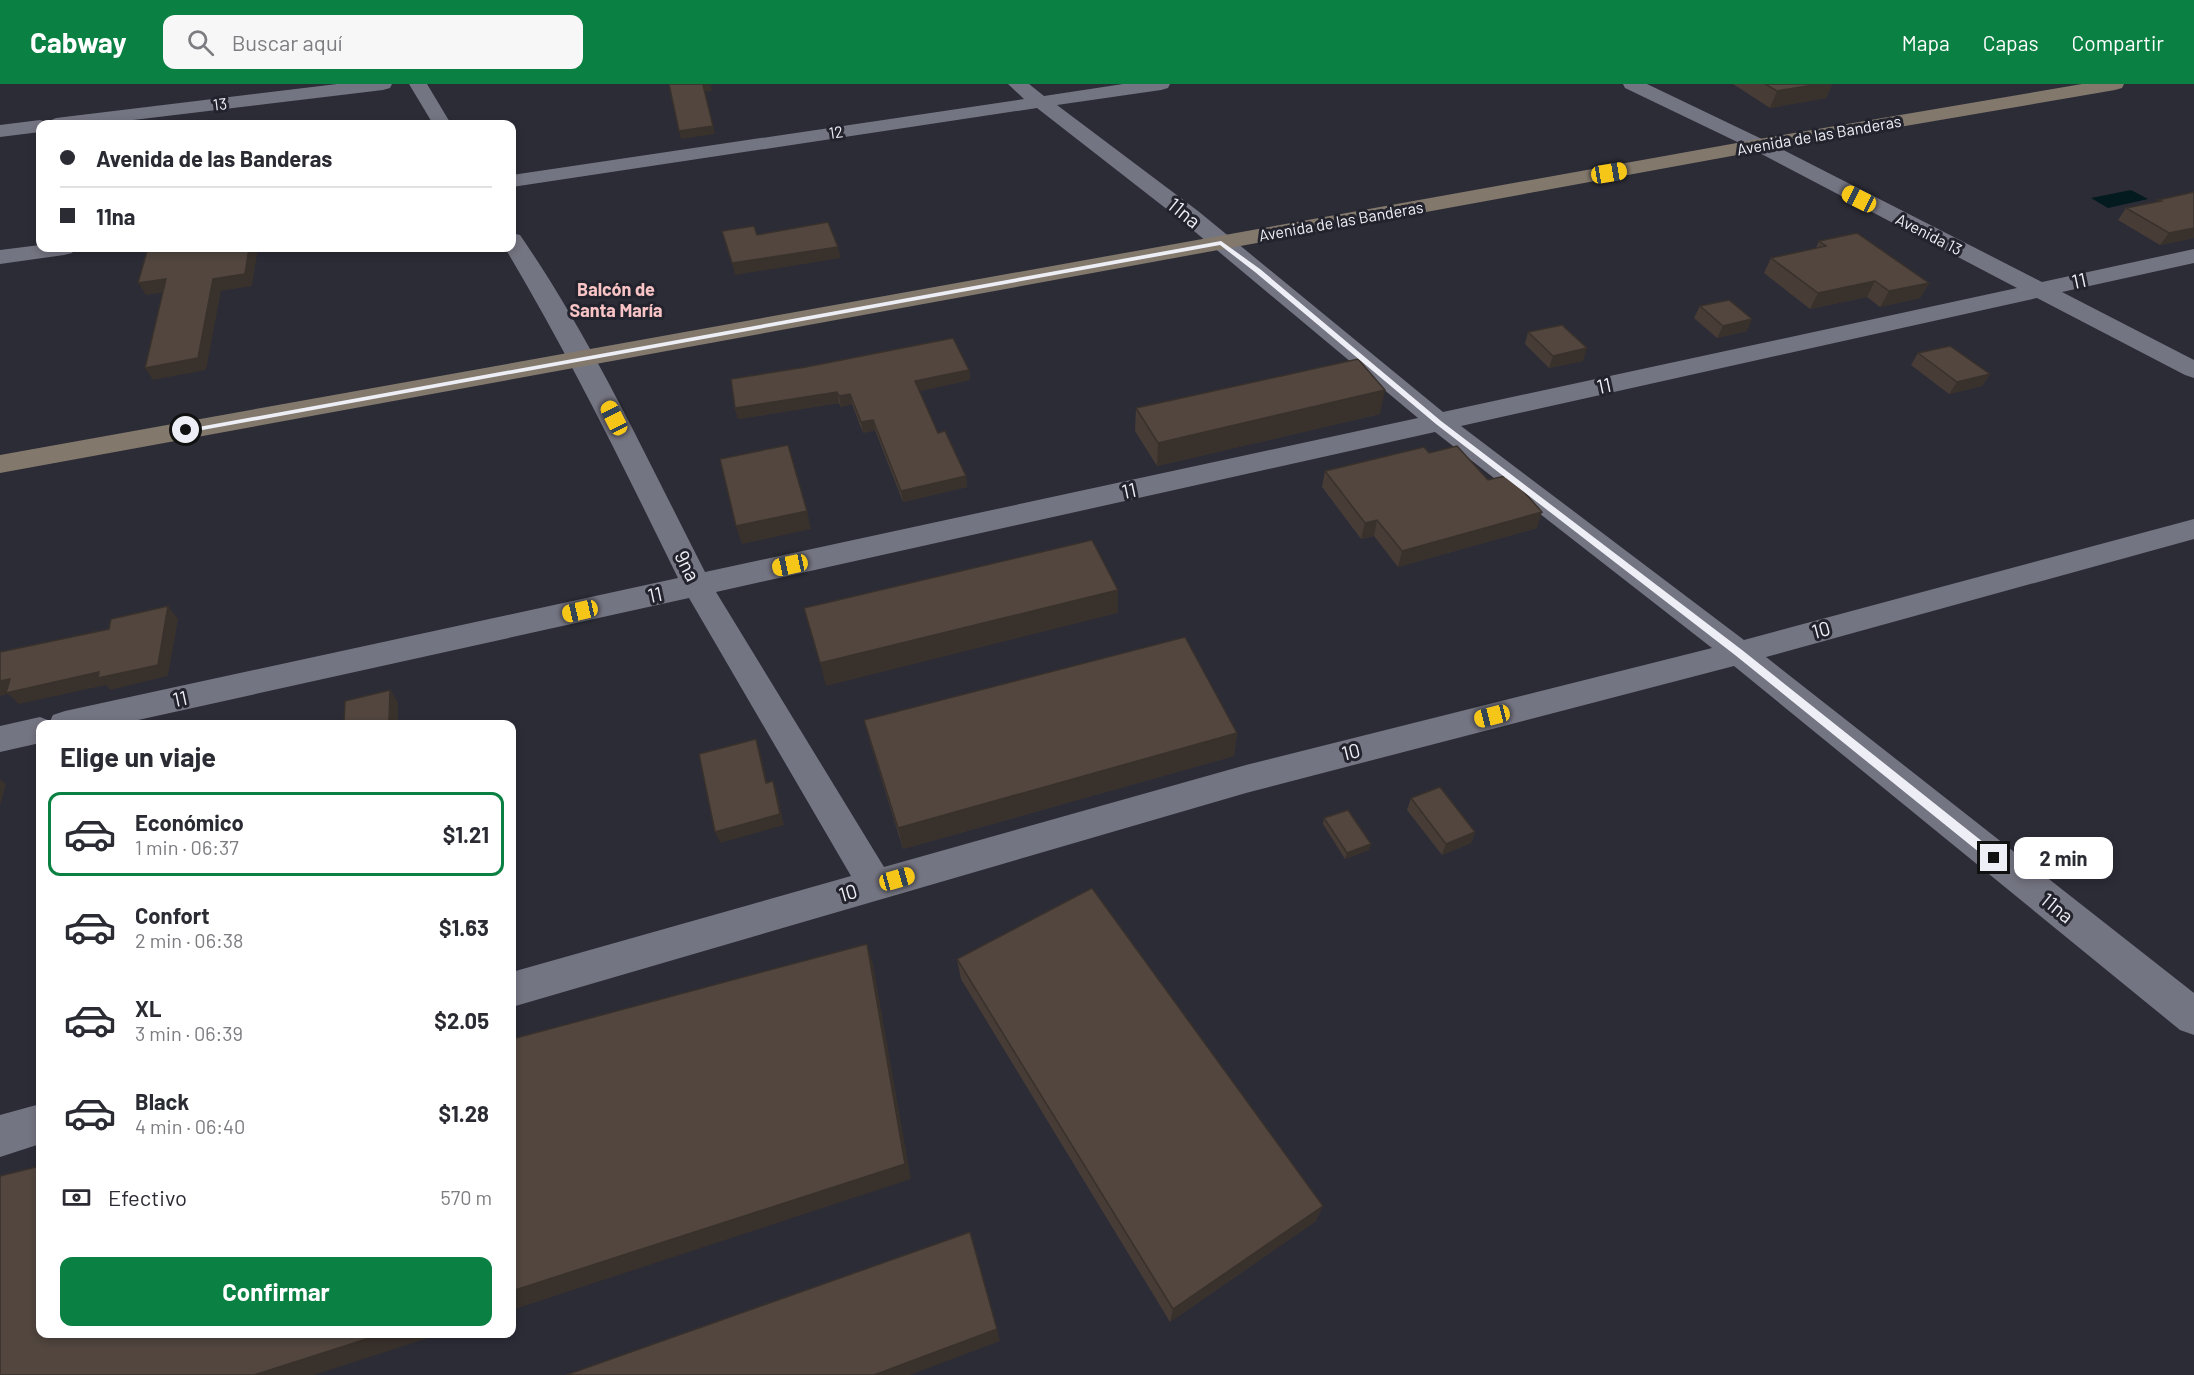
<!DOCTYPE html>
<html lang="es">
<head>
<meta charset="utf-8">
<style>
  :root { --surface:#fff; --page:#f7f7f7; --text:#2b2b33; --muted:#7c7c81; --line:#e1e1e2; --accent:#0b8043 }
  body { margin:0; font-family:Barlow,sans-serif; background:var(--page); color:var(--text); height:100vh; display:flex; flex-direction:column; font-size:22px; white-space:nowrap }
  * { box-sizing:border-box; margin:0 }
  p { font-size:20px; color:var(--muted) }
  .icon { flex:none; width:33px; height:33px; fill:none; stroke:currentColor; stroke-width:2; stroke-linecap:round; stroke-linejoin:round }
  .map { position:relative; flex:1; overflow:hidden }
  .sheet { position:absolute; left:36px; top:636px; width:480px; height:618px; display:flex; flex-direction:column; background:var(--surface); border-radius:12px; box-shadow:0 3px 9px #0003 }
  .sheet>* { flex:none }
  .banner { position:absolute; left:36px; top:36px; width:480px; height:132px; border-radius:12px; box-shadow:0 3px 9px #0003; display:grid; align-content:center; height:132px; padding:0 24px; background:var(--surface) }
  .end { position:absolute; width:27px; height:27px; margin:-14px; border:8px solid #eeeff6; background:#111; box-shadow:0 0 0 3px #111 }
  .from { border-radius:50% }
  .bubble { position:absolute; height:42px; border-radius:12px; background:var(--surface); box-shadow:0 3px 9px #0003; font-size:20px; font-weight:700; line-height:42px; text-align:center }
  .car { position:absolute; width:18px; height:36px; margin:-18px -9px; border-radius:8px; box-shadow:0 0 4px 2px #0007; background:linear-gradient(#f5c518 24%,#345 0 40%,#f5c518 0 76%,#345 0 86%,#f5c518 0) }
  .banner b { display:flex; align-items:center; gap:21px; height:57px; font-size:22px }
  .banner b+b { border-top:2px solid var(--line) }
  .banner i { width:15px; height:15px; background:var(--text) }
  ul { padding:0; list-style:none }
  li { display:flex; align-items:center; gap:18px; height:84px; margin:0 12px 9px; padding:0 12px; border:3px solid transparent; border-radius:12px }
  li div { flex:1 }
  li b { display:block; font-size:22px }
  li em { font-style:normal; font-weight:700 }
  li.active { border-color:var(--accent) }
  li>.icon { width:54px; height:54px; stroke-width:1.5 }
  h2 { padding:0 24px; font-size:27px; line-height:72px }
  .pay { display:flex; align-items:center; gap:15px; height:66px; padding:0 24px; font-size:22px }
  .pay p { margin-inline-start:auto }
  .cta { display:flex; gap:12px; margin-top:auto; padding:12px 24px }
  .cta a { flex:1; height:69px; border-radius:12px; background:var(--accent); color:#fff; font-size:24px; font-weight:700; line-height:69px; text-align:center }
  header { display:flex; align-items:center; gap:36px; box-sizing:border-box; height:84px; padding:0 30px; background:var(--accent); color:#fff }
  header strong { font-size:28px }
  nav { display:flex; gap:33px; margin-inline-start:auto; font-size:21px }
  .search { width:420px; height:54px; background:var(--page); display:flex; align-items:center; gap:15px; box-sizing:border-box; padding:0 21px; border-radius:12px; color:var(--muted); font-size:22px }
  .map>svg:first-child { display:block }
</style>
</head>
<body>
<header>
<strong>Cabway</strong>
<div class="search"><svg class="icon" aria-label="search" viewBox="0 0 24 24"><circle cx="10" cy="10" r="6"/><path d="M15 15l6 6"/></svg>Buscar aquí</div>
<nav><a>Mapa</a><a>Capas</a><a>Compartir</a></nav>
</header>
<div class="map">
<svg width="2194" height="1291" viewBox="0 0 2194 1291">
  <rect width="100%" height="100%" fill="#2c2c37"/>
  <path fill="#031a1e" d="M2131,106L2148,115L2108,124L2091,114Z"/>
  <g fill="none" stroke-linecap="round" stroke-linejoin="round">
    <g fill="#747582" fill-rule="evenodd">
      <path d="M337,0H392L390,4L383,6L100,40H40V48L0,53V41L40,36L47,38L56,34Z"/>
      <path d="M409,0H427L451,40H433Z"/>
      <path d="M1008,0H1029L1044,12L1123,0H1170L1168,4L1161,6L1057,21L1198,127L1443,328L2017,204L1752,65L1625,4L1623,0H1647L1766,57L2042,198L2194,165V179L2062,208L2194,276V294L2185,291L2037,214L1461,342L1744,556L2194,435V455L1766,573L2194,909V951L2180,946L1734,582L1246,709L512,923V888L851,792L689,514L120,640H40V659L0,668V642L40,633L50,637L53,631L65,627L678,494C623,382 569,271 505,164H512V149L520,151C593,257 647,375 705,488L1418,334L1182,137L1037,24L512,103V91L1024,15ZM1435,348L1712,564L1246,681L884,783L716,508Z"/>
      <path d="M40,161V164H75L72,169L64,171L0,180V166Z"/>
      <path d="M40,1020V1060L0,1073V1031Z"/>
    </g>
    <path fill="#82786c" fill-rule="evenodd" d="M2082,0H2124L2122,4L2115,6L1759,67L0,389V371L1759,55Z"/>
  </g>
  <g fill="#473c36">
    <path d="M1733,0H1832L1826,14L1770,24Z"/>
    <path d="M2194,108V154L2160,161L2118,136L2126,124L2157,118L2158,116Z"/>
    <path d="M1819,157L1929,199L1920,214L1880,223L1867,213L1810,225L1764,189L1771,174L1816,164Z"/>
    <path d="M1700,222L1747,247L1717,254L1694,234Z"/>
    <path d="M1528,248L1583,277L1549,284L1525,260Z"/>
    <path d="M1918,269L1990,290L1982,302L1949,310L1911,281Z"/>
    <path d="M969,286L970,296L919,307L938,349L966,392L967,403L903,418L875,346L863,349L852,320L841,323L839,319L738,335L735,324Z"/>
    <path d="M1136,324L1380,330L1157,382L1135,347Z"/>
    <path d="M1429,369L1488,396L1537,444L1398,483L1374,452L1361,455L1322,403L1325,387Z"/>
    <path d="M864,636L1237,649L1234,672L903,765L870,658Z"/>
    <path d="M1411,714L1475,748L1471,759L1442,771L1407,726Z"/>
    <path d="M1324,734L1369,766L1345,775L1323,740Z"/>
    <path d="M957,875L1316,1137L1170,1238L961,895Z"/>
  </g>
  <g fill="#39312c">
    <path d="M715,0L711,1L712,7L705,8L715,50L681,55L679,47L703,1Z"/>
    <path d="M1819,0H1832L1826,14L1770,24L1777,7Z"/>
    <path d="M2194,144V154L2160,161L2169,149Z"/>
    <path d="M838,163L841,174L735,191L732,179Z"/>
    <path d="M249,164H258L252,202L221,207L206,286L153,296L145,284L213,195Z"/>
    <path d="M166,195L174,207L146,211L138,199Z"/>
    <path d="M1875,197L1867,213L1810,225L1818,209Z"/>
    <path d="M1929,199L1920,214L1880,223L1889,207Z"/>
    <path d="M1752,235L1747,247L1717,254L1723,242Z"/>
    <path d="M1587,264L1583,277L1549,284L1553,272Z"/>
    <path d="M969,286L970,296L916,308L915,297Z"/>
    <path d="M1990,290L1982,302L1949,310L1957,298Z"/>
    <path d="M1385,306L1380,330L1157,382L1158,359Z"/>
    <path d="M837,308L839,319L738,335L735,324Z"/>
    <path d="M850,310L852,320L841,323L839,312Z"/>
    <path d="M873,336L875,346L863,349L861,338Z"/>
    <path d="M966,392L967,403L903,418L901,407Z"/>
    <path d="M807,427L811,445L742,460L736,442Z"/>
    <path d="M1542,428L1537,444L1398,483L1402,467Z"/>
    <path d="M1377,436L1374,452L1361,455L1365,439Z"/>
    <path d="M1118,506V529L826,602L820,579Z"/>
    <path d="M168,522L178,535L168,592L110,606L106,601L19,620L8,610L0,612V597L10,595L99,588Z"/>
    <path d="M390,606L398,618V640H389Z"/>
    <path d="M1237,649L1234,672L903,765L898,744Z"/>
    <path d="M756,655L760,667L770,710L766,699Z"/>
    <path d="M0,695L6,700L0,722Z"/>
    <path d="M773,697L777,708L784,741L720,759L715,748Z"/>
    <path d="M1475,748L1471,759L1442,771L1446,760Z"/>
    <path d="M1371,760L1369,766L1345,775L1347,769Z"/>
    <path d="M867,860L873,880L911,1095L512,1226V1207Z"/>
    <path d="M1323,1122L1316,1137L1170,1238L1173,1225Z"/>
    <path d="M997,1245L1000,1257L910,1291H874Z"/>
    <path d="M382,1250H441L314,1291H254Z"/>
  </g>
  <g fill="#52463f" stroke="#39312c" stroke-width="1.5">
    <path d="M669,0H707L703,1L713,42L679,47Z"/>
    <path d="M1765,0H1819L1777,7Z"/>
    <path d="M2194,108V144L2169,149L2126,124L2161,117L2158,116Z"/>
    <path d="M828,138L838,163L732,179L722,147L754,142L757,151Z"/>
    <path d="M1857,149L1929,199L1889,207L1875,197L1818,209L1771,174L1826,162L1819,157Z"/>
    <path d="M166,164H249L245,190L213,195L198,274L145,284L166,195L138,199L147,167Z"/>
    <path d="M1729,216L1752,235L1723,242L1700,222Z"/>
    <path d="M1562,241L1587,264L1553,272L1528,248Z"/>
    <path d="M953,254L969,286L915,297L938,349L945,347L966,392L901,407L873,336L861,338L850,310L839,312L837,308L735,324L731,295L806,283Z"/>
    <path d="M1950,262L1990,290L1957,298L1918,269Z"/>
    <path d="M1358,275L1385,306L1158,359L1136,324Z"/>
    <path d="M788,361L807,427L736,442L720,375Z"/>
    <path d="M1457,362L1488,396L1509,391L1542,428L1402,467L1377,436L1365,439L1325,387L1424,363L1429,369Z"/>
    <path d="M1092,456L1118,506L820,579L804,524Z"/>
    <path d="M168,522L158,581L98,594L99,588L6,609L10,595L0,597V568L109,545L111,535Z"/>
    <path d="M1185,553L1237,649L898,744L864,636Z"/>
    <path d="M390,606L389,640H344L345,617Z"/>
    <path d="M756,655L766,699L773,697L780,730L715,748L699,670Z"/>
    <path d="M1440,703L1475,748L1446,760L1411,714Z"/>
    <path d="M1348,726L1371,760L1347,769L1324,734Z"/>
    <path d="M1092,804L1323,1122L1173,1225L957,875Z"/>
    <path d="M867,860L905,1080L512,1207V955Z"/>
    <path d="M40,1082V1250H382L254,1291H0V1092Z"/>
    <path d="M970,1148L997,1245L874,1291H566Z"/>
  </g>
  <path fill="#eeeff6" d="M1221,157L1260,185L1441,337L1742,566L1998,770V777H1990L1735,571L1436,340L1255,188L1220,161L186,349L182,346Z"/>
  <g text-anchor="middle" stroke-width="6" stroke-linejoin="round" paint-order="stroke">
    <g font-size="16" fill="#eeeff6" stroke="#22232d">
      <text transform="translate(220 20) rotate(-7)" y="6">13</text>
      <text transform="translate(836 48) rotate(-8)" y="6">12</text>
      <text transform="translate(1819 51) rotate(-10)" y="6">Avenida de las Banderas</text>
      <text transform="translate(1341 137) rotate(-10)" y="6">Avenida de las Banderas</text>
      <text transform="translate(1929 150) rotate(27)" y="6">Avenida 13</text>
    </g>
    <g font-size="18" font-weight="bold" fill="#f8c4c5" stroke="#22232d">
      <text x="616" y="212">Balcón de<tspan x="616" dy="21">Santa María</tspan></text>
    </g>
    <g font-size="20" fill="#eeeff6" stroke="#22232d">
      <text transform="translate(1184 129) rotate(39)" y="7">11na</text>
      <text transform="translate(2079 197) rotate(-12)" y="7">11</text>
      <text transform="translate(1604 302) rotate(-12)" y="7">11</text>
      <text transform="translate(1129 407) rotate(-12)" y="7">11</text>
      <text transform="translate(687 482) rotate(63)" y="7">9na</text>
      <text transform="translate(655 511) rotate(-12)" y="7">11</text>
      <text transform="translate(1821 546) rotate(-15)" y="7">10</text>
      <text transform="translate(180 615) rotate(-12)" y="7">11</text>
      <text transform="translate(1351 668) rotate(-14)" y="7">10</text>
      <text transform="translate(848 809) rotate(-16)" y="7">10</text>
      <text transform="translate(2057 824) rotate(39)" y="7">11na</text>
    </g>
  </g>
</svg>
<i class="end from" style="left:186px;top:346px"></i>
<i class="end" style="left:1994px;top:774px"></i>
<div class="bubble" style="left:2014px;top:753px;width:99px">2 min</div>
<i class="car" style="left:1609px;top:89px;rotate:80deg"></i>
<i class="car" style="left:1859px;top:115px;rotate:297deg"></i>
<i class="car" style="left:614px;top:334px;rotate:333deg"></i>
<i class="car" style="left:790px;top:481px;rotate:258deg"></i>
<i class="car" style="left:580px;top:527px;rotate:257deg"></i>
<i class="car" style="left:1492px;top:632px;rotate:256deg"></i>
<i class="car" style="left:897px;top:795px;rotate:74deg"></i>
<div class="banner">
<b><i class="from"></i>Avenida de las Banderas</b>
<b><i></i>11na</b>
</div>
<section class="sheet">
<h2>Elige un viaje</h2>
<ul>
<li class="active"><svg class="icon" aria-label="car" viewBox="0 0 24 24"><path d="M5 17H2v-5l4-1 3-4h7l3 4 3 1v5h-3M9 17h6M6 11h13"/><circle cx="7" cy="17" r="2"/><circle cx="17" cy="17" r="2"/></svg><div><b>Económico</b><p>1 min · 06:37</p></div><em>$1.21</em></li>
<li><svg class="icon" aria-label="car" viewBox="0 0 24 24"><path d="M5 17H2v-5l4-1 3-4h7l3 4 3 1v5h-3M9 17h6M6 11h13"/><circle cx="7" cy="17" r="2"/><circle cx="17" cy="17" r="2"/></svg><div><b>Confort</b><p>2 min · 06:38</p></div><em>$1.63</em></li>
<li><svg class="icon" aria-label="car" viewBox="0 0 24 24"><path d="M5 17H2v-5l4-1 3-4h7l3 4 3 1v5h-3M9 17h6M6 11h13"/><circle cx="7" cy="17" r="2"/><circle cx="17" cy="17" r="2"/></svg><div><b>XL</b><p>3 min · 06:39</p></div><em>$2.05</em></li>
<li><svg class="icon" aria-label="car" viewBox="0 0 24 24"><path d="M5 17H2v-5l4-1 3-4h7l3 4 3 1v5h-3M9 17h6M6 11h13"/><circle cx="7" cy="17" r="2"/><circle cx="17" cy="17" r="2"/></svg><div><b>Black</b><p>4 min · 06:40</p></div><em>$1.28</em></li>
</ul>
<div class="pay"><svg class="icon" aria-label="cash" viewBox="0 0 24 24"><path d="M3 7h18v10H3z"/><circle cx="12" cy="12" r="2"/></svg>Efectivo<p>570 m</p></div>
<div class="cta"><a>Confirmar</a></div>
</section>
</div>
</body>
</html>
